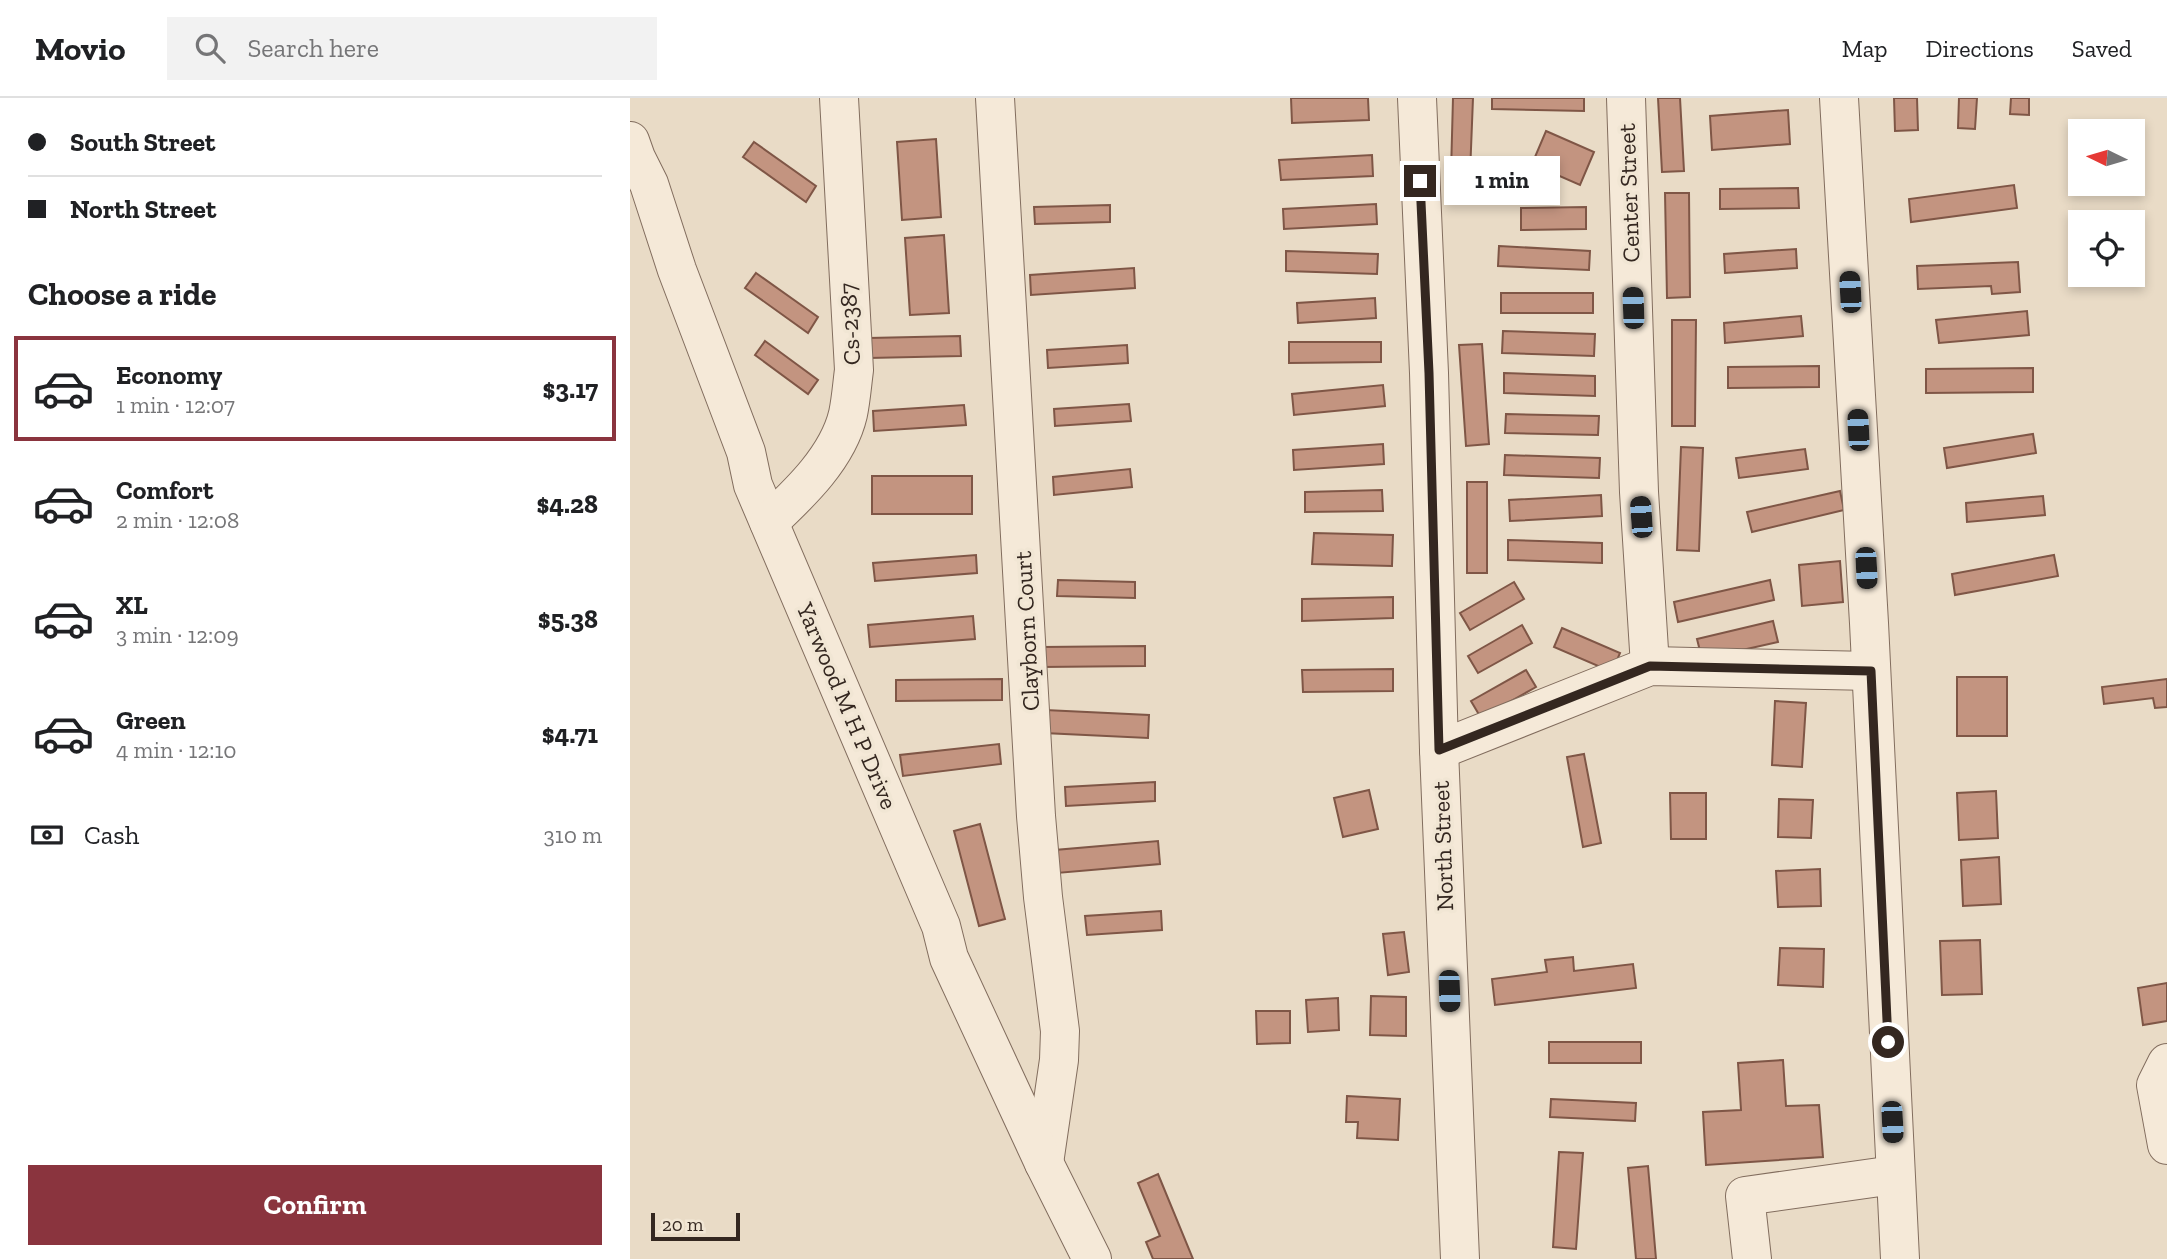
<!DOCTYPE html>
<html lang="en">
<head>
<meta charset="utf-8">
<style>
  :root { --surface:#fff; --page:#f2f2f2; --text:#202124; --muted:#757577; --line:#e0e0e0; --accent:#8a343e }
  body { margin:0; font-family:"Zilla Slab",serif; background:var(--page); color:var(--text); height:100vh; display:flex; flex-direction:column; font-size:26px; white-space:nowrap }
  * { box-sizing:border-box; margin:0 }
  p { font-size:23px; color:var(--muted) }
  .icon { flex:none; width:38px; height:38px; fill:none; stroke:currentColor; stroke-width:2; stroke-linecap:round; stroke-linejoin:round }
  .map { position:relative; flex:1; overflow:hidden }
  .details { display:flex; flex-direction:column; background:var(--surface); width:630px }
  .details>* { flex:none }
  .hud { display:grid; align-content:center; height:154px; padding:0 28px; background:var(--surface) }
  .needle { width:46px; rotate:275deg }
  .controls { position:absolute; left:1438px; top:21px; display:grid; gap:14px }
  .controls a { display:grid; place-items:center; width:77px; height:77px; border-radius:0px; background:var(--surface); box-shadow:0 4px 10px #0003; font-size:35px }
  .scale { position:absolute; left:21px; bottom:18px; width:89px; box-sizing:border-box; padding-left:7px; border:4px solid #342720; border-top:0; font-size:19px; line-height:24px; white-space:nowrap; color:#342720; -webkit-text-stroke:5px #f1e6d4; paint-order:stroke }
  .end { position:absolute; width:32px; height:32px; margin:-16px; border:9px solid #342720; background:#fff; box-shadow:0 0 0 4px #fff }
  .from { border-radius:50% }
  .bubble { position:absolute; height:49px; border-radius:0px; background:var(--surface); box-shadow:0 4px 10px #0003; font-size:23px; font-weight:700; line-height:49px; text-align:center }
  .car { position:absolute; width:21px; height:42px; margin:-21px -10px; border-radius:9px; box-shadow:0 0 5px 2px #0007; background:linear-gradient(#222 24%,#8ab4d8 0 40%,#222 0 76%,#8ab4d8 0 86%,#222 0) }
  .hud b { display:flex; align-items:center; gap:24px; height:66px; font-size:26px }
  .hud b+b { border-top:2px solid var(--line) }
  .hud i { width:18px; height:18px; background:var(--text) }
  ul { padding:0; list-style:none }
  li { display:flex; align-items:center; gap:21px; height:105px; margin:0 14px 10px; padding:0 14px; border:4px solid transparent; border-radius:0px }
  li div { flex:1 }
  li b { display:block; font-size:26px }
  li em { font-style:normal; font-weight:700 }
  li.selected { border-color:var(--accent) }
  li>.icon { width:63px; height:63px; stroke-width:1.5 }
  h2 { padding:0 28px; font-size:32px; line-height:84px }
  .pay { display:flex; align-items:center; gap:18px; height:77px; padding:0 28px; font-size:26px }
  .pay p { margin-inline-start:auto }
  .cta { display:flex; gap:14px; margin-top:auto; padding:14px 28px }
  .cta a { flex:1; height:80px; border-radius:0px; background:var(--accent); color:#fff; font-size:28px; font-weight:700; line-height:80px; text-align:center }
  header { display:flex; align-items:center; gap:42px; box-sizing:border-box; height:98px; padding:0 35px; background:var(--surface); border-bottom:2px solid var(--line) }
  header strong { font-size:33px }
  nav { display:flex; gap:38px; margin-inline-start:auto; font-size:24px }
  .search { width:490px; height:63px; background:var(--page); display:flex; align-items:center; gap:18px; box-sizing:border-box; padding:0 24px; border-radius:0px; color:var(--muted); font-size:26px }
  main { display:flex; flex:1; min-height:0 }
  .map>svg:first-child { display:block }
</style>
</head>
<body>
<header>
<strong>Movio</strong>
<div class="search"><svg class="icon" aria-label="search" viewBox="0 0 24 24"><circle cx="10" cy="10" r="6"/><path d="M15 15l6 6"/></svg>Search here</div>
<nav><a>Map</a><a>Directions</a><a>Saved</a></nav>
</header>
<main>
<section class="details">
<div class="hud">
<b><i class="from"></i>South Street</b>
<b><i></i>North Street</b>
</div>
<h2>Choose a ride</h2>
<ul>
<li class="selected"><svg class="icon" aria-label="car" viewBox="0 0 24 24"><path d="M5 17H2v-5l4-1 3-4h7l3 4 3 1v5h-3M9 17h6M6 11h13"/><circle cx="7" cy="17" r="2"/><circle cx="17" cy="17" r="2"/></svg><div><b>Economy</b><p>1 min · 12:07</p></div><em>$3.17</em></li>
<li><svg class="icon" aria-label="car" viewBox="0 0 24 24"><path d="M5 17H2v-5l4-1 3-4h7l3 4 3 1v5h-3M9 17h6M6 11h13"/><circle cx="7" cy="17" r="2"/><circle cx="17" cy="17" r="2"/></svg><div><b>Comfort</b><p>2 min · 12:08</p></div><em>$4.28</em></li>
<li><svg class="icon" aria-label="car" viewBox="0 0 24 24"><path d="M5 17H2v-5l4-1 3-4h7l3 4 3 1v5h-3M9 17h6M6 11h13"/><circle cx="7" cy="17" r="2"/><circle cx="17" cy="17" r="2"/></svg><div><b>XL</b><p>3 min · 12:09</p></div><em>$5.38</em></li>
<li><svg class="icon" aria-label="car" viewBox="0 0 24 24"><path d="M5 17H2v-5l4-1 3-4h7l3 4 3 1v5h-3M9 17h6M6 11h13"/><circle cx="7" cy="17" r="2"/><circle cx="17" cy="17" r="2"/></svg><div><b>Green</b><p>4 min · 12:10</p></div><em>$4.71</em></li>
</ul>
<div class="pay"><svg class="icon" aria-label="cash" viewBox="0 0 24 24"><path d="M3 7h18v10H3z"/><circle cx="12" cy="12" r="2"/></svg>Cash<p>310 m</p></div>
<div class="cta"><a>Confirm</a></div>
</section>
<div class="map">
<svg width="1537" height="1161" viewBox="0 0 1537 1161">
  <rect width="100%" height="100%" fill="#e9dbc6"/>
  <g fill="#c39480" stroke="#7f5646" stroke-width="2">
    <path d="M661,0H738L739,22L662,25Z"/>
    <path d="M823,0H843L840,76L821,75Z"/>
    <path d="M862,0H954V13L862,11Z"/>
    <path d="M1028,0H1050L1054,73L1032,74Z"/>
    <path d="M1264,0H1287L1288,32L1265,33Z"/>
    <path d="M1329,0H1347L1345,31L1328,30Z"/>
    <path d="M1381,0H1399V17L1380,16Z"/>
    <path d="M1158,12L1160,46L1082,52L1080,18Z"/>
    <path d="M916,33L964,54L950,87L902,66Z"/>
    <path d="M306,41L311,119L272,122L267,44Z"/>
    <path d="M124,44L186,88L176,104L113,59Z"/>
    <path d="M742,57L743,78L651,82L649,62Z"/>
    <path d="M1384,87L1387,110L1281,124L1279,101Z"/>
    <path d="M1168,90L1169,110L1090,111V91Z"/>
    <path d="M1035,95H1059L1060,199L1037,200Z"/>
    <path d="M746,106L747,126L654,131L653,111Z"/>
    <path d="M480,107V124L405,126L404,109Z"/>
    <path d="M956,109V131L891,132V110Z"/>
    <path d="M314,137L319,215L280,217L275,140Z"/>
    <path d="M869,148L960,153L959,172L868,168Z"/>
    <path d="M1166,151L1167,170L1095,175L1094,156Z"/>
    <path d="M656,153L748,156L747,176L656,173Z"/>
    <path d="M1388,164L1390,194L1362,196L1361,188L1288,191L1287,168Z"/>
    <path d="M504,170L505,190L401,197L400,177Z"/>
    <path d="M126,175L188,219L178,235L115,190Z"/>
    <rect x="871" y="195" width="92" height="20"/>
    <path d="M745,200L746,220L668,225L667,205Z"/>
    <path d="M1397,213L1399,237L1309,245L1306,222Z"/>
    <path d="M1171,218L1173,238L1095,245L1094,225Z"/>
    <path d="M1042,222H1066L1065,328H1042Z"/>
    <path d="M873,233L965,236L964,258L872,255Z"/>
    <path d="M330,238L331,258L239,260V240Z"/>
    <path d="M135,243L188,282L178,296L125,257Z"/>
    <path d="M659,244H751V264L659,265Z"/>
    <path d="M852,246L859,346L836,348L829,247Z"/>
    <path d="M497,247L498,265L418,270L417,252Z"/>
    <path d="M1189,268V289L1098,290V269Z"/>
    <path d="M1403,270V294L1296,295V271Z"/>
    <path d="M874,275L965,278V298L874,295Z"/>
    <path d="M753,287L755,308L664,317L662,296Z"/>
    <path d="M499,306L501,323L425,328L424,311Z"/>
    <path d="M334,307L336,327L244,333L243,313Z"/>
    <path d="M876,316L969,318L968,337L875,335Z"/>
    <path d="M1403,336L1406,355L1317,370L1314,350Z"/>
    <path d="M753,346L754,366L664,372L663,352Z"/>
    <path d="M1051,349L1073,350L1069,453L1047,452Z"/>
    <path d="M1175,351L1178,371L1109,380L1106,360Z"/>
    <path d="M875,357L970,360L969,380L874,377Z"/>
    <path d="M500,371L502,389L424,397L423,379Z"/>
    <rect x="242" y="378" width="100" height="38"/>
    <rect x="837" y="384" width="20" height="91"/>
    <path d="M752,392L753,413L675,414V394Z"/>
    <path d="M1210,393L1214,412L1122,434L1117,414Z"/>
    <path d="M971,397L972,418L880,423L879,402Z"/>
    <path d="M1413,398L1415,417L1337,424L1336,405Z"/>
    <path d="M684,435L763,437L762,468L682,466Z"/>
    <path d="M878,442L972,445V465L878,462Z"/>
    <path d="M346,457L347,475L245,483L243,465Z"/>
    <path d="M1424,457L1428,478L1325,497L1322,476Z"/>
    <path d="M1210,463L1213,504L1172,508L1169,467Z"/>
    <path d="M428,482L505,484V500L427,498Z"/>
    <path d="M1140,482L1144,502L1048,524L1044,504Z"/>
    <path d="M884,484L894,501L840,532L830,515Z"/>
    <path d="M763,499V520L672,523V501Z"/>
    <path d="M343,518L345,541L240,549L238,527Z"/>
    <path d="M1143,523L1148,544L1072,561L1067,541Z"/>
    <path d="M892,527L902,545L848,575L838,558Z"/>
    <path d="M932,530L990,555L982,574L924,549Z"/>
    <path d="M515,548V568L411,569L412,549Z"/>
    <path d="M763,571V593L673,594L672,572Z"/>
    <path d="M896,572L906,589L851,620L841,603Z"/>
    <rect x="1327" y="579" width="50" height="59"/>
    <path d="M372,581V602L266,603V582Z"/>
    <path d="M1537,581V609L1525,610L1523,600L1474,606L1472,589Z"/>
    <path d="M1145,603L1176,605L1172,669L1142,667Z"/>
    <path d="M415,612L519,617L518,640L414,635Z"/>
    <path d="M369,646L371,666L273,678L270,657Z"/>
    <path d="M954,656L971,745L953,749L937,659Z"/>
    <path d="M525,684V703L436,708L435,689Z"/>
    <path d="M739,692L748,731L713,739L704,700Z"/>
    <path d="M1366,693L1368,740L1329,742L1327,695Z"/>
    <path d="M1040,695H1076V741H1041Z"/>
    <path d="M1149,701L1183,702L1181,740L1148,739Z"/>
    <path d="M350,726L375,821L349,828L324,733Z"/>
    <path d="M528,743L530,766L427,775L425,752Z"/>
    <path d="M1369,759L1371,806L1333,808L1331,762Z"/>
    <path d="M1190,771L1191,808L1148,809L1146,773Z"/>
    <path d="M531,813L532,832L457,837L455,818Z"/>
    <path d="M774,834L779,874L758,877L753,836Z"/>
    <path d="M1350,842L1352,896L1312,897L1310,843Z"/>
    <path d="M1150,850L1194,851L1193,889L1148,887Z"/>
    <path d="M943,859L944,873L1003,866L1006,890L865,907L862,881L917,874L915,862Z"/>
    <path d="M1537,885V923L1513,927L1508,890Z"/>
    <path d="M741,898L776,899V938L740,937Z"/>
    <path d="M708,900L709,932L678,934L676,902Z"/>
    <path d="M626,913H660V945L627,946Z"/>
    <rect x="919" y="944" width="92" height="21"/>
    <path d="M1153,962L1156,1008L1189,1007L1193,1059L1076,1067L1073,1014L1111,1012L1108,965Z"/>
    <path d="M717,998L770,1001L768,1042L727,1040L728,1024H716Z"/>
    <path d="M921,1001L1006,1005L1005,1023L920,1019Z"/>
    <path d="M929,1054L953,1055L946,1151L923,1149Z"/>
    <path d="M1018,1068L1026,1161H1006L998,1070Z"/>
    <path d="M528,1076L563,1161H523L516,1144L530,1138L508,1085Z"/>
  </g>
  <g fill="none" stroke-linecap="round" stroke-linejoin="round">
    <g stroke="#826d5e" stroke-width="40">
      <g id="minor">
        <path d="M365,0L406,718L413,799L430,933L429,962L414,1065"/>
        <path d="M787,0L799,275L809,652L830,1161"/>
        <path d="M996,0L1009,394L1020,568"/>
        <path d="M1209,0L1239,525L1270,1161"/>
        <path d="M0,43L6,60L19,86L47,172L116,354L123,387L311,828L319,860L414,1065L462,1161"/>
        <path d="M139,424C170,395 208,359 218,316C221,302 222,287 224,272L209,0"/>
        <path d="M809,652L1020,568L1241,573"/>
        <path d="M1537,965L1526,987L1537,1047"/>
        <path d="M1122,1161L1115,1098L1264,1077"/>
      </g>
    </g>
    <use href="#minor" stroke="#f5e9d8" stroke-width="38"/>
  </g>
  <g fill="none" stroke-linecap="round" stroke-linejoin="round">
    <path stroke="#342720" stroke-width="9" d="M790,83L799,275L809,652L1020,568L1241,573L1258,944"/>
  </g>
  <g text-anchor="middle" stroke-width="7" stroke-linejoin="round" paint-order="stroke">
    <g font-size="24" fill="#342720" stroke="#f1e6d4">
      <text transform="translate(999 95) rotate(-92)" y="8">Center Street</text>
      <text transform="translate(220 226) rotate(-93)" y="8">Cs-2387</text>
      <text transform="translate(397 533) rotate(-93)" y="8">Clayborn Court</text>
      <text transform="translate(217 608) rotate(67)" y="8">Yarwood M H P Drive</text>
      <text transform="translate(813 748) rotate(-92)" y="8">North Street</text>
    </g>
  </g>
</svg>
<div class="controls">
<a><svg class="needle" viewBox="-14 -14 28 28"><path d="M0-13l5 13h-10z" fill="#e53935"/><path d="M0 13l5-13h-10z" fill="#757577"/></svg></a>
<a><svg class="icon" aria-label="locate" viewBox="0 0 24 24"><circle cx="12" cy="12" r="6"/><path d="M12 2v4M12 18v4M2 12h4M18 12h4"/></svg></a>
</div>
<div class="scale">20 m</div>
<i class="end from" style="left:1258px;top:944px"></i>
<i class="end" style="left:790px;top:83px"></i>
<div class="bubble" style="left:814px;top:58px;width:116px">1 min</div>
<i class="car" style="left:1220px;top:194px;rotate:357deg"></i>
<i class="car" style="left:1003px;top:210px;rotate:358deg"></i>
<i class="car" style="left:1228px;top:332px;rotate:357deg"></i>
<i class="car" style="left:1011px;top:419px;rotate:356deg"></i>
<i class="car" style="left:1236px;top:470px;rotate:177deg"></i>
<i class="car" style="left:819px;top:893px;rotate:178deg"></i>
<i class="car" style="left:1262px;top:1024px;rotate:177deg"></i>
</div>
</main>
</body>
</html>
